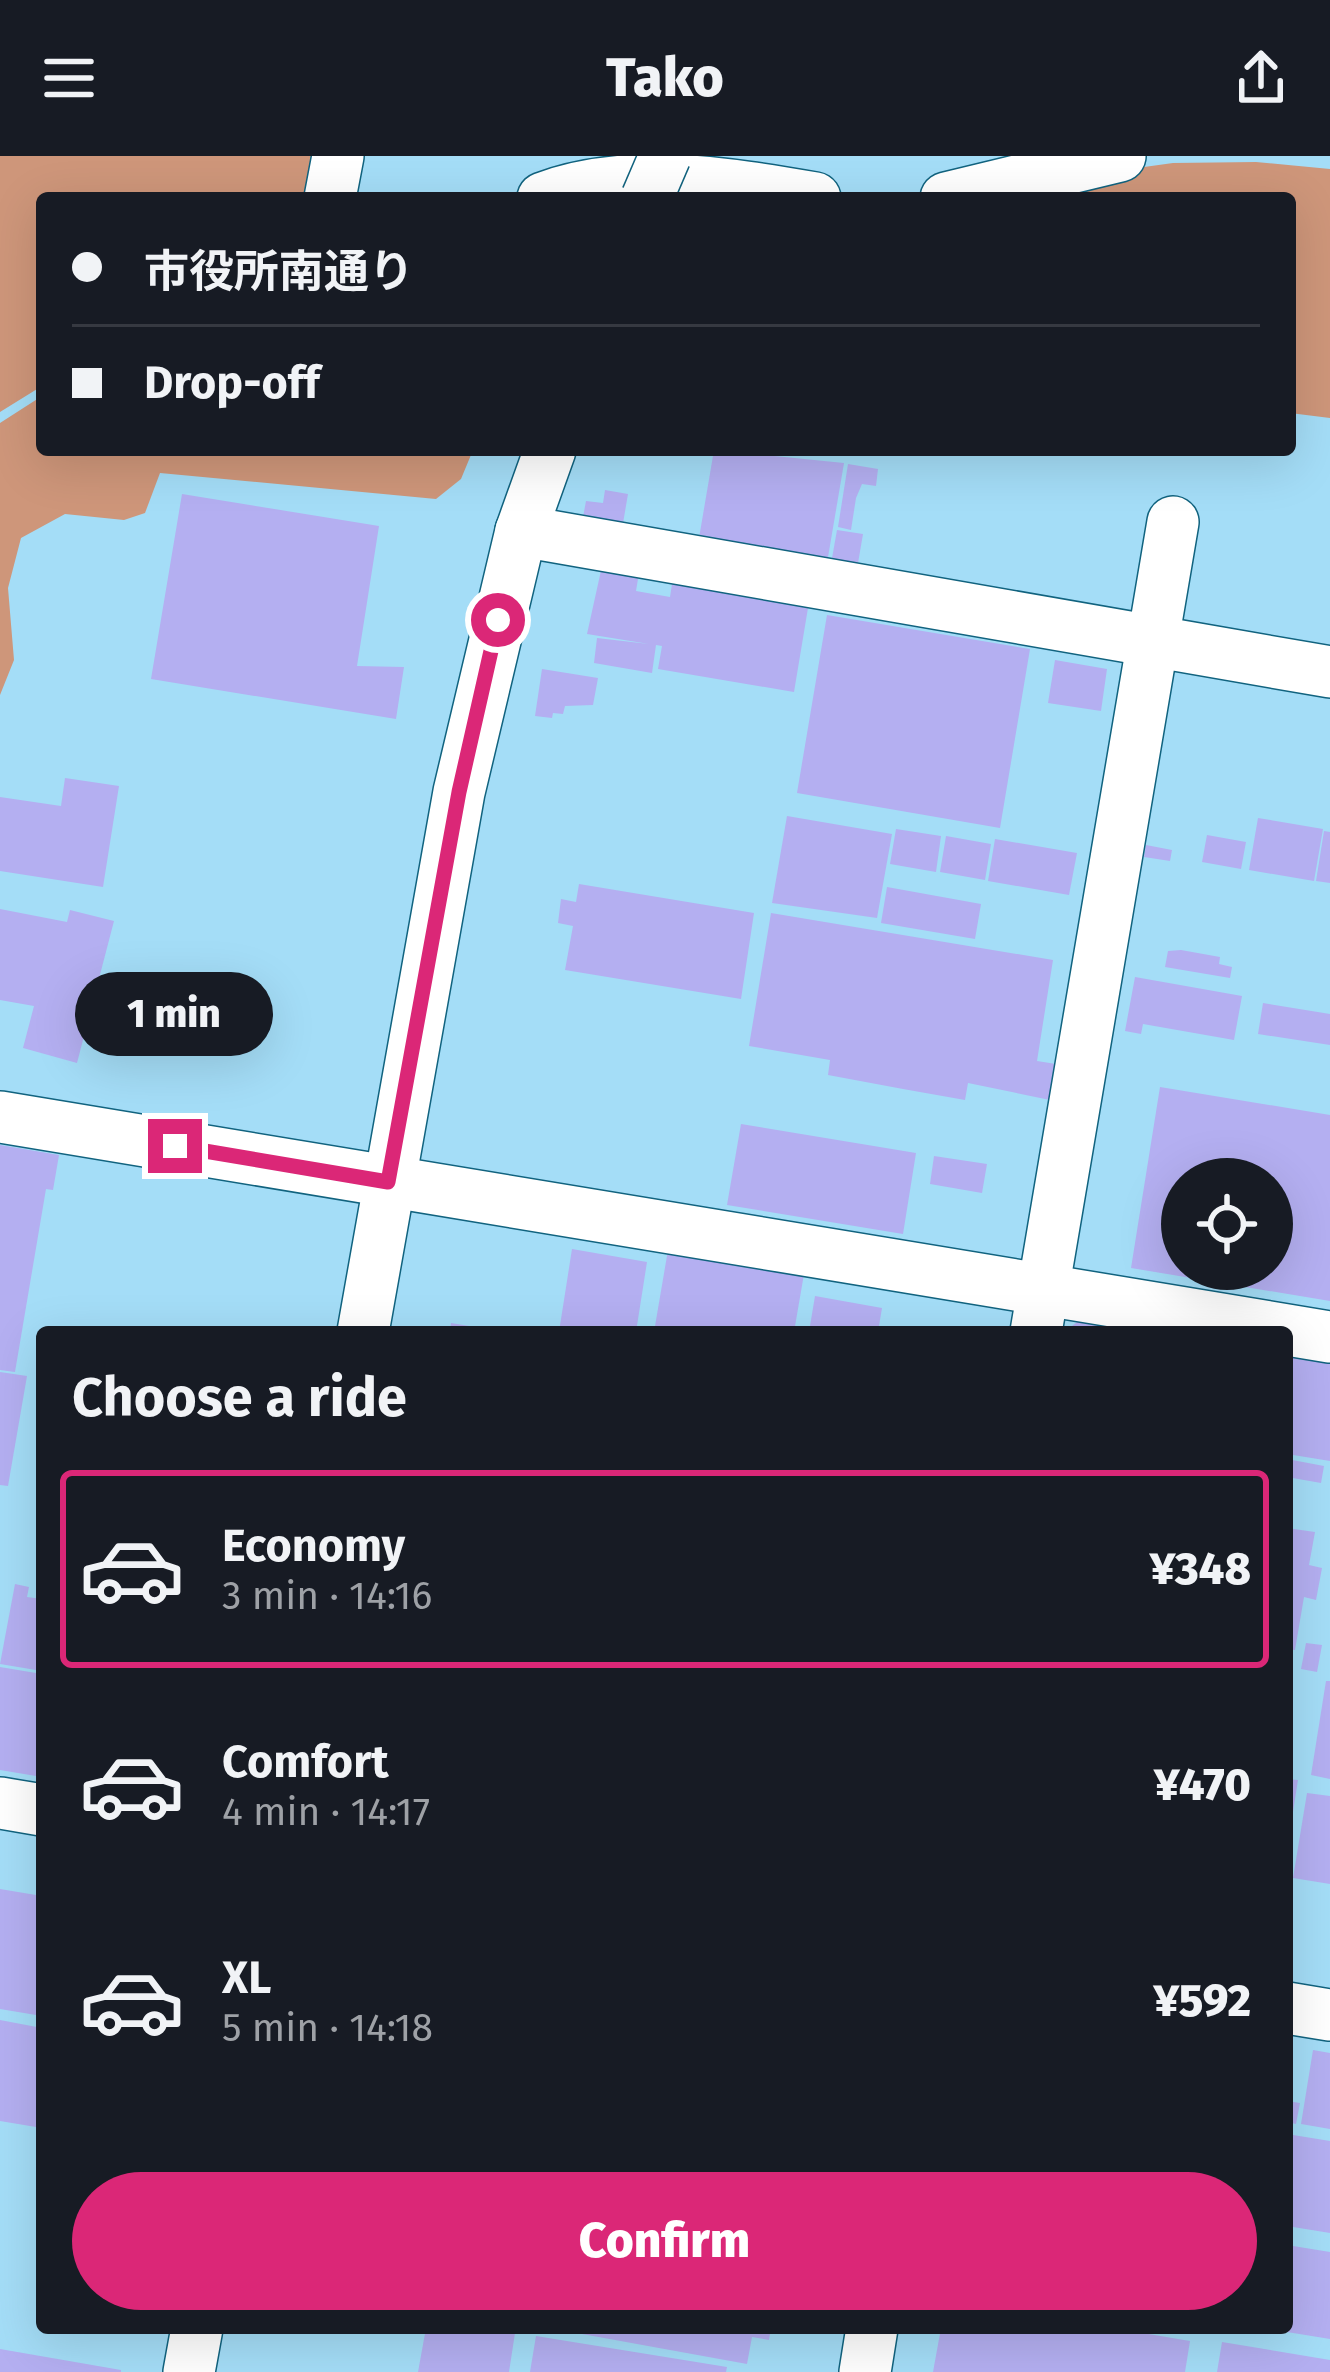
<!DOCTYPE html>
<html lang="en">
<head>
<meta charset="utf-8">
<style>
  :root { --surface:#171b24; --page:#242831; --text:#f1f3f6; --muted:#9ea1a6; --line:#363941; --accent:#db2777 }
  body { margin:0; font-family:"Fira Sans","Noto Sans JP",sans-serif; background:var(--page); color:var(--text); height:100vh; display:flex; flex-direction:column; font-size:45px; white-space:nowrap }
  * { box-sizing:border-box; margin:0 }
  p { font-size:39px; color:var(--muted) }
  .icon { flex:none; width:66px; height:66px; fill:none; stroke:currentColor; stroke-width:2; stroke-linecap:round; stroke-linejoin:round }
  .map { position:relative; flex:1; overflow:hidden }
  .sheet { position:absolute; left:36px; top:1170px; width:1257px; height:1008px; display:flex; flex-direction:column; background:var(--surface); border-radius:12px; box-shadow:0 12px 48px #0002 }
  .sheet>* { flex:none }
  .guide { position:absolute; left:36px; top:36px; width:1260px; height:264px; border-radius:12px; box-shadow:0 12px 48px #0002; display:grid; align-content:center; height:264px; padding:0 36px; background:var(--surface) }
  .controls { position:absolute; left:1161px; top:1002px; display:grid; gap:24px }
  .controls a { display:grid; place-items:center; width:132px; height:132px; border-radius:50%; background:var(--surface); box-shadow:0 12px 48px #0002; font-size:60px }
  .end { position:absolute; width:54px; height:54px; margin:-27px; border:15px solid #db2777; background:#fff; box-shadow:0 0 0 6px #fff }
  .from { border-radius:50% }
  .bubble { position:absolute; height:84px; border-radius:42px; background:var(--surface); box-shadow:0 12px 48px #0002; font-size:39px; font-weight:800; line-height:84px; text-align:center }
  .guide b { display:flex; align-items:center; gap:42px; height:114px; font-size:45px }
  .guide b+b { border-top:3px solid var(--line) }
  .guide i { width:30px; height:30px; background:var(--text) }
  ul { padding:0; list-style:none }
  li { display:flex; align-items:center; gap:36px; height:198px; margin:0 24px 18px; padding:0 12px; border:6px solid transparent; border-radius:12px }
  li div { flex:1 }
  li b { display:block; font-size:45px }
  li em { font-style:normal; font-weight:800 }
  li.active { border-color:var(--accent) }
  li>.icon { width:108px; height:108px; stroke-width:1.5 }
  h2 { padding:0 36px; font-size:54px; line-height:144px }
  .action { display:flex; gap:24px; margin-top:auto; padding:24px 36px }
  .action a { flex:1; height:138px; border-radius:72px; background:var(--accent); color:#fff; font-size:48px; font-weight:800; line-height:138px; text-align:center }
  header { display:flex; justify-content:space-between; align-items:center; height:156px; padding:0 36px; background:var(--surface); font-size:54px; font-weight:800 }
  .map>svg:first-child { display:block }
</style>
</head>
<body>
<header><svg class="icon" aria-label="menu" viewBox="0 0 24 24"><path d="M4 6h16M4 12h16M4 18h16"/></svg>Tako<svg class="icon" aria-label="share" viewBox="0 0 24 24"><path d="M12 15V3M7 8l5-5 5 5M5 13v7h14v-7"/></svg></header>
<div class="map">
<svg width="1330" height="2216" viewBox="0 0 1330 2216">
  <rect width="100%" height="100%" fill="#a4ddf7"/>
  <g fill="#ce967a">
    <path d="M0,0H334L325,42H42V230L0,256Z"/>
    <path d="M1256,6L1330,13V262L1290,257V42H921L1173,7Z"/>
    <path d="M42,240V294H473L461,323L436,343L160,317L145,357L124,364L65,358L21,382L8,432L14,504L0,539V267Z"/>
  </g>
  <g fill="#b4aff1" fill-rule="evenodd">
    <path d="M714,294L844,307L826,413L698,388Z"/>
    <path d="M848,308L878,313L876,330L862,328L856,342L851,374L838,371Z"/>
    <path d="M605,334L628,338L621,379L581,372L586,345L603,347Z"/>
    <path d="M182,338L379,370L357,510L404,511L396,563L151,523Z"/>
    <path d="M837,374L863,378L857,413L831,408Z"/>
    <path d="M602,410L639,417L636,435L670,441L672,428L808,452L794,536L658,513L662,490L656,489L652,517L594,507L597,482L649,488L587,478Z"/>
    <path d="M827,459L1030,493L1000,672L797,637Z"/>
    <path d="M1055,504L1107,513L1101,555L1048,547Z"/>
    <path d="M542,513L598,522L593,549L565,550L563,558L553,557L552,562L535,560Z"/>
    <path d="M65,622L119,630L103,731L0,715V641L61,650Z"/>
    <path d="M787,660L892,678L877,762L772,747Z"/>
    <path d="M1258,662L1323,673L1314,725L1249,714Z"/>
    <path d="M896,673L941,680L936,716L890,708Z"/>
    <path d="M1324,675L1330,676V727L1316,725Z"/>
    <path d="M1207,679L1246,686L1241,713L1202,706Z"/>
    <path d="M946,680L991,688L985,724L940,716Z"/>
    <path d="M995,683L1077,697L1069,739L988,725Z"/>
    <path d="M1146,689L1172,694L1170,705L1144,701Z"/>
    <path d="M579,728L754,757L741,843L565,814L573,770L558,767L561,743L576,746Z"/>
    <path d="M887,731L981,748L975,783L881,767Z"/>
    <path d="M0,753L67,766L70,754L114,765L77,907L23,892L34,850L0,844Z"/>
    <path d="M771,757L1053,804L1037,905L1056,908L1050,944L968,927L965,944L903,933L828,919L830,904L749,890Z"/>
    <path d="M1181,794L1220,801L1219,808L1232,811L1230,822L1165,811L1168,795Z"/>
    <path d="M1135,821L1242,840L1234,884L1143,868L1141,878L1125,875Z"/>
    <path d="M1263,847L1330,858V889L1258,878Z"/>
    <path d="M1160,931L1330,959V1145L1131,1112ZM1182,1023H1272V1113H1182Z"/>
    <path d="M741,968L916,997L903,1078L727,1049Z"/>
    <path d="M0,989L59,999L53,1034L46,1033L15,1216L0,1214Z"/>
    <path d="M934,1000L987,1008L982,1037L930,1028Z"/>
    <path d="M572,1093L647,1106L636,1176H559Z"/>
    <path d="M668,1094L804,1118L794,1176H654Z"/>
    <path d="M815,1140L882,1152L878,1176H809Z"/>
    <path d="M1080,1164L1112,1169L1110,1176H1064Z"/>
    <path d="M451,1167L493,1174V1176H450Z"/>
    <path d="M1287,1194L1330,1202V1305L1287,1298Z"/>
    <path d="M0,1216L27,1220L8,1330L0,1329Z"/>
    <path d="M1287,1303L1324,1310L1321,1327L1287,1321Z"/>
    <path d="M1287,1372L1315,1376L1309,1409L1322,1412L1316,1444L1304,1441L1295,1494L1287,1493Z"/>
    <path d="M15,1428L29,1431L27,1441L42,1443V1515L0,1508Z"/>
    <path d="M1306,1487L1322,1489L1317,1516L1301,1513Z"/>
    <path d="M0,1511L42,1518V1621L0,1614Z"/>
    <path d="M1326,1525H1330V1623L1311,1619Z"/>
    <path d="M1287,1623L1298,1624L1290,1675L1287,1674Z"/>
    <path d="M1307,1637L1330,1640V1728L1293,1722Z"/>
    <path d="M0,1733L42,1740V1860L0,1853Z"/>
    <path d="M0,1864L42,1872V1972L0,1965Z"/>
    <path d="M1313,1894L1330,1897V1973L1301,1968Z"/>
    <path d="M1287,1945L1300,1947L1296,1968L1287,1966Z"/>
    <path d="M1287,1978L1330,1985V2077L1287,2070Z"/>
    <path d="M1287,2089L1330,2096V2183L1287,2176Z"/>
    <path d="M426,2172L515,2177L509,2216H418Z"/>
    <path d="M549,2172H771L769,2184L752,2181L747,2208Z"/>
    <path d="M941,2172H1113L1190,2185L1185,2216H933Z"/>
    <path d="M536,2180L727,2211L726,2216H530Z"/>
    <path d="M1222,2186L1330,2204V2216H1217Z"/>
    <path d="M0,2193L121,2214V2216H0Z"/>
  </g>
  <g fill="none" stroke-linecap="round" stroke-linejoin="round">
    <g stroke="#11637f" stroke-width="54">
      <g id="minor">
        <path d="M330,42L338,0"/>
        <path d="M543,42C628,10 728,27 815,42"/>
        <path d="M946,42L1120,0"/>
        <path d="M521,375L1330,516"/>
        <path d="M0,961L1330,1181"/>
        <path d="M363,1176L459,636L521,375L550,294"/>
        <path d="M1036,1176L1173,366"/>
        <path d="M0,1647L42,1654"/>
        <path d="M1287,1852L1330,1859"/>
        <path d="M189,2216L197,2172"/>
        <path d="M865,2216L872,2172"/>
      </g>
    </g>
    <use href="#minor" stroke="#fff" stroke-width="51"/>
    <g stroke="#11637f" stroke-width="54" stroke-linecap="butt">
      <path id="minor-bridge" d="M647,42L665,0"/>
    </g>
    <use href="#minor-bridge" stroke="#fff" stroke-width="51"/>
  </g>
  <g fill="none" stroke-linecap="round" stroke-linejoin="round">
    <path stroke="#db2777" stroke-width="15" d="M175,990L388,1026L459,636L498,464"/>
  </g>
</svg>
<div class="controls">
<a><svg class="icon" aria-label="locate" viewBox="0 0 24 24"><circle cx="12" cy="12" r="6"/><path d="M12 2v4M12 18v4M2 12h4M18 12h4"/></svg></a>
</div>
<i class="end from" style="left:498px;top:464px"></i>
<i class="end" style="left:175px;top:990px"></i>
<div class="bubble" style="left:75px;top:816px;width:198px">1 min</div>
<div class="guide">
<b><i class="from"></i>市役所南通り</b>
<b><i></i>Drop-off</b>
</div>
<section class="sheet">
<h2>Choose a ride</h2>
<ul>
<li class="active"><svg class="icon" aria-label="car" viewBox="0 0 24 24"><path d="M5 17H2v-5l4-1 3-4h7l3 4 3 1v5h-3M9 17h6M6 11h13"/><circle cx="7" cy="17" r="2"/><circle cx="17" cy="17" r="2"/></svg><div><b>Economy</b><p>3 min · 14:16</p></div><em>¥348</em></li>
<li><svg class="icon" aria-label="car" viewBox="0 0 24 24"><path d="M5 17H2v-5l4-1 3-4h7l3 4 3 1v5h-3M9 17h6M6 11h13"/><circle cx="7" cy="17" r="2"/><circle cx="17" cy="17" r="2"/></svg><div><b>Comfort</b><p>4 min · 14:17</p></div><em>¥470</em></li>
<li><svg class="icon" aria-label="car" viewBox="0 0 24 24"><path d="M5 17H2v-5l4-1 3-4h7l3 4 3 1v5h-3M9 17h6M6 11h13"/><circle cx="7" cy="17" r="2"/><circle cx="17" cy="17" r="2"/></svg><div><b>XL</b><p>5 min · 14:18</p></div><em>¥592</em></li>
</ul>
<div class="action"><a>Confirm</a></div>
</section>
</div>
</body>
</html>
